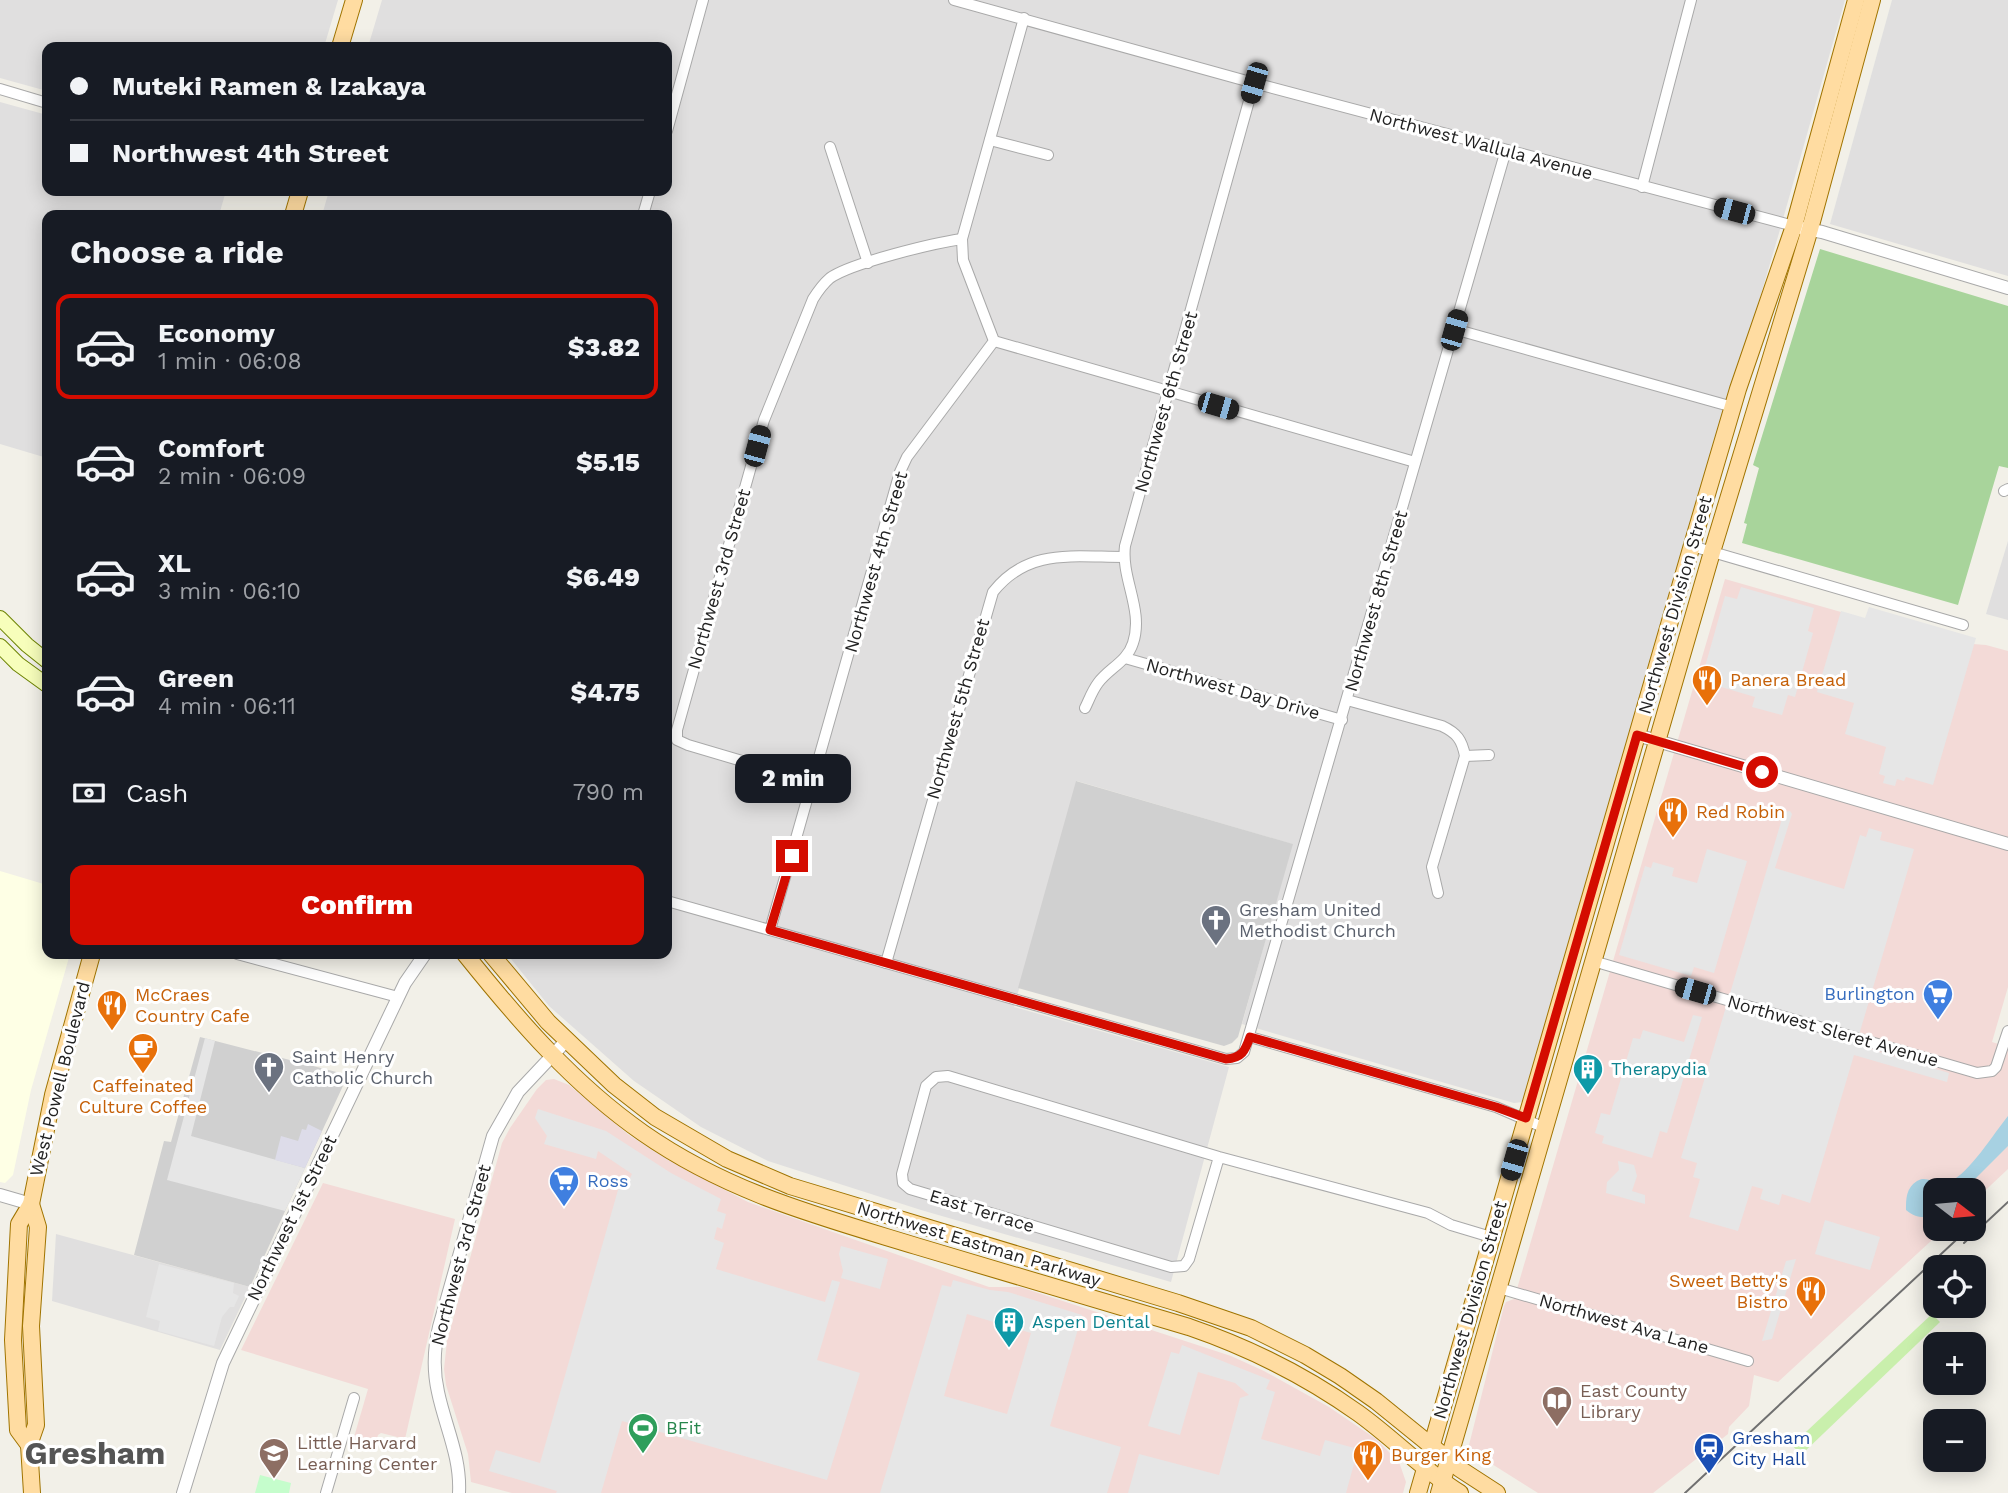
<!DOCTYPE html>
<html lang="en">
<head>
<meta charset="utf-8">
<style>
  :root { --surface:#171b24; --page:#20242c; --text:#f1f3f6; --muted:#9ea1a6; --line:#363941; --accent:#d40c00 }
  body { margin:0; font-family:"Work Sans",sans-serif; background:var(--page); color:var(--text); height:100vh; display:flex; flex-direction:column; font-size:26px; white-space:nowrap }
  * { box-sizing:border-box; margin:0 }
  p { font-size:23px; color:var(--muted) }
  .icon { flex:none; width:38px; height:38px; fill:none; stroke:currentColor; stroke-width:2; stroke-linecap:round; stroke-linejoin:round }
  .map { position:relative; flex:1; overflow:hidden }
  .panel { position:absolute; left:42px; top:210px; width:630px; height:749px; display:flex; flex-direction:column; background:var(--surface); border-radius:14px; box-shadow:0 4px 18px #0003 }
  .panel>* { flex:none }
  .top-card { position:absolute; left:42px; top:42px; width:630px; height:154px; border-radius:14px; box-shadow:0 4px 18px #0003; display:grid; align-content:center; height:154px; padding:0 28px; background:var(--surface) }
  .needle { width:46px; rotate:106deg }
  .fabs { position:absolute; left:1923px; top:1178px; display:grid; gap:14px }
  .fabs a { display:grid; place-items:center; width:63px; height:63px; border-radius:14px; background:var(--surface); box-shadow:0 4px 18px #0003; font-size:35px }
  .end { position:absolute; width:32px; height:32px; margin:-16px; border:9px solid #d40c00; background:#fff; box-shadow:0 0 0 4px #fff }
  .from { border-radius:50% }
  .bubble { position:absolute; height:49px; border-radius:14px; background:var(--surface); box-shadow:0 4px 18px #0003; font-size:23px; font-weight:800; line-height:49px; text-align:center }
  .car { position:absolute; width:21px; height:42px; margin:-21px -10px; border-radius:9px; box-shadow:0 0 5px 2px #0007; background:linear-gradient(#222 24%,#8ab4d8 0 40%,#222 0 76%,#8ab4d8 0 86%,#222 0) }
  .top-card b { display:flex; align-items:center; gap:24px; height:66px; font-size:26px }
  .top-card b+b { border-top:2px solid var(--line) }
  .top-card i { width:18px; height:18px; background:var(--text) }
  ul { padding:0; list-style:none }
  li { display:flex; align-items:center; gap:21px; height:105px; margin:0 14px 10px; padding:0 14px; border:4px solid transparent; border-radius:14px }
  li div { flex:1 }
  li b { display:block; font-size:26px }
  li em { font-style:normal; font-weight:800 }
  li.on { border-color:var(--accent) }
  li>.icon { width:63px; height:63px; stroke-width:1.5 }
  h2 { padding:0 28px; font-size:32px; line-height:84px }
  .pay { display:flex; align-items:center; gap:18px; height:77px; padding:0 28px; font-size:26px }
  .pay p { margin-inline-start:auto }
  .cta { display:flex; gap:14px; margin-top:auto; padding:14px 28px }
  .cta a { flex:1; height:80px; border-radius:14px; background:var(--accent); color:#fff; font-size:28px; font-weight:800; line-height:80px; text-align:center }
  .map>svg:first-child { display:block }
</style>
</head>
<body>
<div class="map">
<svg width="2008" height="1493" viewBox="0 0 2008 1493">
  <rect width="100%" height="100%" fill="#f2f0e8"/>
  <g fill="#e0dfdf">
    <path d="M0,0H338L324,47H47V91L0,78Z"/>
    <path d="M382,0H1845L1779,233L1523,1102L1514,1103L1242,1024L1292,844L1077,781L1014,1007L1229,1067L1171,1282L921,1210L768,1161L701,1127L634,1081L549,1006L507,954H667V215H322L329,191H667V47H368Z"/>
    <path d="M1892,0H2008V276L1830,224Z"/>
    <path d="M0,102L47,115V191H226L219,215H47V458L0,444Z"/>
    <path d="M2008,541V620L1986,614Z"/>
    <path d="M56,1234L250,1287L220,1350L52,1301Z"/>
  </g>
  <g fill="#f3dad7">
    <path d="M1725,579L1946,642L1986,645L2008,651V987L1992,1042L2008,1047V1169L1974,1201V1190H1936V1228L1944,1229L1778,1382L1754,1375L1749,1406L1729,1427L1728,1434L1653,1493H1538L1468,1449L1504,1306L1506,1302L1514,1299Z"/>
    <path d="M554,1079L569,1085L629,1135L668,1160L748,1202L989,1287H1020L1231,1356L1264,1371L1329,1407L1376,1439L1399,1462L1406,1482L1403,1493H512L471,1482L468,1454L446,1385L444,1369L447,1341L502,1143L510,1128L537,1089L546,1080Z"/>
    <path d="M323,1183L455,1219L405,1439L381,1433L378,1435L374,1450L352,1444L368,1389L241,1350Z"/>
  </g>
  <path fill="#feffe5" d="M0,871L47,885V954H70L31,1090L13,1175L5,1183L0,1182Z"/>
  <g fill="#d0d0d0">
    <path d="M1076,781L1293,844L1238,1037L1232,1043L1224,1046L1018,988Z"/>
    <path d="M200,1037L348,1075L250,1287L134,1255L164,1141L171,1142Z"/>
  </g>
  <path fill="#c9efac" d="M1932,1314L1940,1322L1801,1455L1792,1445Z"/>
  <path fill="#a8d49b" d="M1820,249L2008,306V468L1999,466L1958,605L1742,543L1747,524L1744,523L1759,468L1753,465Z"/>
  <path fill="#c5fdcc" d="M260,1475L291,1483L289,1493H255Z"/>
  <g fill="#e6e6e6" fill-rule="evenodd">
    <path d="M1741,587L1814,608L1808,631L1813,633L1795,697L1788,695L1782,715L1752,707L1755,697L1701,681L1725,596L1737,599Z"/>
    <path d="M1869,607L1976,638L1933,785L1906,777L1904,781L1897,779L1895,786L1883,783L1885,776L1879,774L1886,747L1845,734L1854,703L1817,692L1841,611L1865,618Z"/>
    <path d="M1790,811L1792,814L1775,868L1844,889L1860,835L1866,837L1869,828L1882,832L1880,840L1914,849L1856,1045L1949,1073L1947,1082L1854,1055L1810,1203L1782,1194L1779,1205L1760,1199L1763,1189L1752,1186L1738,1231L1689,1217L1700,1179L1693,1177L1697,1163L1681,1158L1784,812Z"/>
    <path d="M1707,849L1747,861L1714,973L1694,967L1691,976L1619,955L1645,866L1651,868L1653,862L1674,868L1672,876L1697,883Z"/>
    <path d="M1693,1015L1702,1017L1667,1133L1660,1131L1652,1158L1602,1143L1604,1136L1595,1133L1601,1113L1610,1115L1633,1038L1640,1039L1643,1030L1684,1042Z"/>
    <path d="M205,1038L215,1041L191,1136L305,1168L285,1211L167,1180Z"/>
    <path d="M538,1109L606,1131L671,1173L721,1199L717,1211L726,1214L722,1229L717,1227L714,1239L724,1243L716,1269L825,1302L832,1280L840,1282L817,1360L860,1373L827,1480L622,1421L601,1493H556L557,1491L489,1471L496,1450L540,1463L622,1176L630,1178L632,1174L598,1151L596,1159L544,1144L547,1136L535,1118Z"/>
    <path d="M1618,1161L1634,1165L1637,1176L1632,1191L1645,1195V1204L1606,1193L1607,1182L1619,1170Z"/>
    <path d="M1825,1220L1880,1237L1870,1270L1815,1254Z"/>
    <path d="M841,1246L888,1259L880,1289L841,1278L843,1271L839,1254Z"/>
    <path d="M1796,1259L1772,1339L1762,1341L1786,1261Z"/>
    <path d="M159,1264L234,1283L233,1293L239,1296L234,1307H230L222,1317L214,1346L158,1331L160,1321L146,1317Z"/>
    <path d="M953,1280L990,1290L1008,1292L1082,1315L1050,1426L1121,1447L1107,1493H880L942,1285L951,1287ZM967,1314L1031,1333L1007,1414L944,1396Z"/>
    <path d="M1182,1345L1270,1380L1266,1389L1275,1392L1261,1439L1320,1456L1325,1440L1358,1449L1346,1493H1128L1139,1454L1219,1475L1240,1398L1249,1395L1235,1383L1198,1372L1180,1435L1148,1426L1171,1352L1179,1354Z"/>
  </g>
  <path fill="#dddce9" d="M308,1124L322,1131L305,1168L275,1160L281,1136L298,1141L302,1129L306,1130Z"/>
  <path fill="#a7d1e2" d="M2008,1116V1146L1964,1190H1936L1934,1216C1923,1218 1915,1218 1906,1210C1906,1199 1906,1188 1917,1181C1927,1174 1938,1187 1949,1182C1969,1174 1994,1133 2008,1116Z"/>
  <g fill="none" stroke-linecap="round" stroke-linejoin="round">
    <g stroke="#a9a9a9" stroke-width="12">
      <g id="minor">
        <path d="M954,0L1254,83L1794,226"/>
        <path d="M0,89L47,103"/>
        <path d="M667,131L703,0"/>
        <path d="M990,140L1048,155"/>
        <path d="M830,147L868,263"/>
        <path d="M1642,187L1691,0"/>
        <path d="M643,215L650,191"/>
        <path d="M1454,329L1733,407"/>
        <path d="M994,341L1415,462"/>
        <path d="M2004,491L2008,489"/>
        <path d="M1692,546L1963,625"/>
        <path d="M1125,658L1342,720"/>
        <path d="M1347,700L1442,726C1457,733 1462,740 1465,756L1432,867L1438,893"/>
        <path d="M1085,708C1089,700 1092,691 1098,683C1109,668 1127,662 1133,643C1144,610 1121,579 1125,546L1254,83"/>
        <path d="M1465,756L1489,755"/>
        <path d="M813,782L688,745L677,740V730L764,420L813,299C818,291 823,284 830,278C851,263 934,243 962,239"/>
        <path d="M667,901L1226,1059L1237,1058L1244,1052L1506,150"/>
        <path d="M770,930L900,472L907,457L994,341L963,260L962,239L1024,18"/>
        <path d="M237,954L398,997"/>
        <path d="M1593,961L1977,1073L1992,1071L1996,1067L2008,1031"/>
        <path d="M886,963L993,592C1028,548 1072,557 1124,557"/>
        <path d="M1250,1037L1496,1107L1545,1128"/>
        <path d="M1219,1157L1189,1259L1184,1266L1171,1267L910,1189L903,1183L902,1174L926,1086L936,1077L948,1076L1219,1157L1428,1213L1451,1225L1491,1237"/>
        <path d="M1499,1288L1748,1361"/>
        <path d="M326,1493L354,1398"/>
      </g>
    </g>
    <g stroke="#a9a9a9" stroke-width="14">
      <g id="tertiary">
        <path d="M1801,228L1822,232L2008,288"/>
        <path d="M1637,735L2008,844"/>
        <path d="M0,1195L31,1204"/>
        <path d="M183,1493L223,1363L405,983L425,954"/>
        <path d="M459,1493C461,1457 445,1426 438,1392C433,1370 434,1348 439,1327L493,1136L518,1092L566,1041"/>
      </g>
    </g>
    <g stroke="#6c8200" stroke-width="16">
      <g id="secondary">
        <path d="M0,618L27,645L47,661"/>
        <path d="M0,646L18,664L47,685"/>
      </g>
    </g>
    <g stroke="#a07400" stroke-width="18">
      <g id="primary">
        <path d="M340,47L354,0"/>
        <path d="M293,215L300,191"/>
        <path d="M465,954C518,1020 573,1084 643,1133C729,1193 818,1216 916,1246C1007,1273 1098,1300 1189,1327C1250,1348 1306,1376 1358,1413C1393,1438 1423,1470 1460,1493"/>
        <path d="M491,954L548,1022L614,1085L655,1117L727,1159L790,1186L1178,1303L1251,1328L1305,1355L1340,1376L1376,1401L1460,1469L1497,1493"/>
        <path d="M31,1204L38,1227L31,1326L36,1425L29,1445L32,1493"/>
        <path d="M29,1445L18,1430L13,1340L19,1224L31,1204L53,1095L92,954"/>
        <path d="M1418,1493L1690,552L1738,389L1794,226L1856,0"/>
        <path d="M1439,1493L1712,552L1810,229L1872,0"/>
      </g>
    </g>
    <use href="#minor" stroke="#fff" stroke-width="10"/>
    <use href="#tertiary" stroke="#fff" stroke-width="12"/>
    <use href="#secondary" stroke="#f7febb" stroke-width="14"/>
    <use href="#primary" stroke="#ffdca1" stroke-width="16"/>
    <g stroke="#707070" stroke-width="2">
      <path d="M1964,1243L2008,1202"/>
      <path d="M1685,1493L1969,1228"/>
    </g>
  </g>
  <g fill="none" stroke-linecap="round" stroke-linejoin="round">
    <path stroke="#d40c00" stroke-width="9" d="M792,856L770,930L1226,1059C1242,1058 1245,1051 1250,1037L1496,1107L1526,1118L1637,735L1762,772"/>
  </g>
  <defs>
    <g id="restaurant-pin" transform="scale(1.575)"><path d="M0 17L-7.5 6A9.5 9.5 0 1 1 7.5 6Z" fill="#e8710a" stroke="#fff"/><path d="M-5-6h1v4h1v-4h1v4h1v-4h1v5L-1.5 .5V6h-2V.5L-5-1ZM5-6V6H3V1.5H1.5Q1.5-4 5-6Z" fill="#fff"/></g>
    <g id="church-pin" transform="scale(1.575)"><path d="M0 17L-7.5 6A9.5 9.5 0 1 1 7.5 6Z" fill="#6b7280" stroke="#fff"/><path d="M-1.2-6h2.4v3.5h3.3v2.4h-3.3V6h-2.4V-.1h-3.3v-2.4h3.3Z" fill="#fff"/></g>
    <g id="supermarket-pin" transform="scale(1.575)"><path d="M0 17L-7.5 6A9.5 9.5 0 1 1 7.5 6Z" fill="#3f7fe0" stroke="#fff"/><path d="M-6-5.5h2.5l.6 2H6L4.5 2H-2.5L-4.4-4H-6ZM-1.5 3.2a1.3 1.3 0 1 0 .1 0ZM3 3.2a1.3 1.3 0 1 0 .1 0Z" fill="#fff"/></g>
    <g id="cafe-pin" transform="scale(1.575)"><path d="M0 17L-7.5 6A9.5 9.5 0 1 1 7.5 6Z" fill="#e8710a" stroke="#fff"/><path d="M-5.5-4.5H6V0H3Q3 3.5 0 3.5H-2.5Q-5.5 3.5-5.5 0ZM3-3.2v2h1.7v-2ZM-6 4.5H4V6H-6Z" fill="#fff"/></g>
    <g id="building-pin" transform="scale(1.575)"><path d="M0 17L-7.5 6A9.5 9.5 0 1 1 7.5 6Z" fill="#0f9aa8" stroke="#fff"/><path d="M-4-6H4V6H1V3H-1V6H-4ZM-2.5-4.3h1.7v1.8h-1.7ZM.8-4.3h1.7v1.8H.8ZM-2.5-1h1.7V.8h-1.7ZM.8-1h1.7V.8H.8Z" fill="#fff"/></g>
    <g id="library-pin" transform="scale(1.575)"><path d="M0 17L-7.5 6A9.5 9.5 0 1 1 7.5 6Z" fill="#8d6e63" stroke="#fff"/><path d="M-6-4Q-3-5.5-.7-3.5V5Q-3 3-6 4ZM6-4Q3-5.5 .7-3.5V5Q3 3 6 4Z" fill="#fff"/></g>
    <g id="stadium-pin" transform="scale(1.575)"><path d="M0 17L-7.5 6A9.5 9.5 0 1 1 7.5 6Z" fill="#2e9e5b" stroke="#fff"/><path d="M0-5a6.5 5 0 1 0 0 10a6.5 5 0 1 0 0-10ZM-3.5-1.8h7v3.6h-7Z" fill="#fff"/></g>
    <g id="station-pin" transform="scale(1.575)"><path d="M0 17L-7.5 6A9.5 9.5 0 1 1 7.5 6Z" fill="#1a4fb4" stroke="#fff"/><path d="M-3-6H3Q5-6 5-4V2Q5 4 3 4L4.5 6H3L1.5 4h-3L-3 6H-4.5L-3 4Q-5 4-5 2V-4Q-5-6-3-6ZM-3.5-4v3h7v-3ZM-3.5 1v1.5H-2V1ZM2 1v1.5H3.5V1Z" fill="#fff"/></g>
    <g id="school-pin" transform="scale(1.575)"><path d="M0 17L-7.5 6A9.5 9.5 0 1 1 7.5 6Z" fill="#8d6e63" stroke="#fff"/><path d="M0-5L7-2L0 1L-7-2ZM-4 1L0 2.5L4 1V4Q0 6-4 4Z" fill="#fff"/></g>
  </defs>
  <g fill-rule="evenodd">
    <use href="#restaurant-pin" x="1707" y="680"/>
    <use href="#restaurant-pin" x="1673" y="812"/>
    <use href="#church-pin" x="1216" y="920"/>
    <use href="#supermarket-pin" x="1938" y="994"/>
    <use href="#restaurant-pin" x="112" y="1005"/>
    <use href="#cafe-pin" x="143" y="1048"/>
    <use href="#church-pin" x="269" y="1067"/>
    <use href="#building-pin" x="1588" y="1069"/>
    <use href="#supermarket-pin" x="564" y="1181"/>
    <use href="#restaurant-pin" x="1811" y="1291"/>
    <use href="#building-pin" x="1009" y="1322"/>
    <use href="#library-pin" x="1557" y="1401"/>
    <use href="#stadium-pin" x="643" y="1428"/>
    <use href="#station-pin" x="1709" y="1448"/>
    <use href="#school-pin" x="274" y="1453"/>
    <use href="#restaurant-pin" x="1368" y="1455"/>
  </g>
  <g text-anchor="middle" stroke-width="6" stroke-linejoin="round" paint-order="stroke">
    <g font-size="18" fill="#222" stroke="#fff">
      <text transform="translate(1481 144) rotate(15)" y="6">Northwest Wallula Avenue</text>
      <text transform="translate(1166 402) rotate(-74)" y="6">Northwest 6th Street</text>
      <text transform="translate(876 562) rotate(-74)" y="6">Northwest 4th Street</text>
      <text transform="translate(719 579) rotate(-74)" y="6">Northwest 3rd Street</text>
      <text transform="translate(1376 601) rotate(-74)" y="6">Northwest 8th Street</text>
      <text transform="translate(1675 605) rotate(-74)" y="6">Northwest Division Street</text>
      <text transform="translate(1233 689) rotate(16)" y="6">Northwest Day Drive</text>
      <text transform="translate(958 709) rotate(-74)" y="6">Northwest 5th Street</text>
      <text transform="translate(1833 1031) rotate(16)" y="6">Northwest Sleret Avenue</text>
      <text transform="translate(60 1079) rotate(-76)" y="6">West Powell Boulevard</text>
      <text transform="translate(982 1211) rotate(17)" y="6">East Terrace</text>
      <text transform="translate(292 1218) rotate(-64)" y="6">Northwest 1st Street</text>
      <text transform="translate(979 1244) rotate(17)" y="6">Northwest Eastman Parkway</text>
      <text transform="translate(461 1255) rotate(-75)" y="6">Northwest 3rd Street</text>
      <text transform="translate(1470 1310) rotate(-74)" y="6">Northwest Division Street</text>
      <text transform="translate(1624 1324) rotate(16)" y="6">Northwest Ava Lane</text>
    </g>
    <g font-size="18" fill="#c56008" stroke="#fff" text-anchor="start">
      <text x="1730" y="686">Panera Bread</text>
      <text x="1696" y="818">Red Robin</text>
      <text x="135" y="1001">McCraes<tspan x="135" dy="21">Country Cafe</tspan></text>
      <text x="143" y="1092" text-anchor="middle">Caffeinated<tspan x="143" dy="21">Culture Coffee</tspan></text>
      <text x="1788" y="1287" text-anchor="end">Sweet Betty's<tspan x="1788" dy="21">Bistro</tspan></text>
      <text x="1391" y="1461">Burger King</text>
    </g>
    <g font-size="18" fill="#5b616d" stroke="#fff" text-anchor="start">
      <text x="1239" y="916">Gresham United<tspan x="1239" dy="21">Methodist Church</tspan></text>
      <text x="292" y="1063">Saint Henry<tspan x="292" dy="21">Catholic Church</tspan></text>
    </g>
    <g font-size="18" fill="#366cbe" stroke="#fff" text-anchor="end">
      <text x="1915" y="1000">Burlington</text>
      <text x="587" y="1187" text-anchor="start">Ross</text>
    </g>
    <g font-size="18" fill="#0d838f" stroke="#fff" text-anchor="start">
      <text x="1611" y="1075">Therapydia</text>
      <text x="1032" y="1328">Aspen Dental</text>
    </g>
    <g font-size="18" fill="#785e54" stroke="#fff" text-anchor="start">
      <text x="1580" y="1397">East County<tspan x="1580" dy="21">Library</tspan></text>
      <text x="297" y="1449">Little Harvard<tspan x="297" dy="21">Learning Center</tspan></text>
    </g>
    <g font-size="18" fill="#27864d" stroke="#fff" text-anchor="start">
      <text x="666" y="1434">BFit</text>
    </g>
    <g font-size="18" fill="#164399" stroke="#fff" text-anchor="start">
      <text x="1732" y="1444">Gresham<tspan x="1732" dy="21">City Hall</tspan></text>
    </g>
    <g font-size="32" font-weight="bold" fill="#555" stroke="#fff">
      <text x="95" y="1464">Gresham</text>
    </g>
  </g>
</svg>
<div class="fabs">
<a><svg class="needle" viewBox="-14 -14 28 28"><path d="M0-13l5 13h-10z" fill="#e53935"/><path d="M0 13l5-13h-10z" fill="#9ea1a6"/></svg></a>
<a><svg class="icon" aria-label="locate" viewBox="0 0 24 24"><circle cx="12" cy="12" r="6"/><path d="M12 2v4M12 18v4M2 12h4M18 12h4"/></svg></a>
<a>+</a>
<a>−</a>
</div>
<i class="end from" style="left:1762px;top:772px"></i>
<i class="end" style="left:792px;top:856px"></i>
<div class="bubble" style="left:735px;top:754px;width:116px">2 min</div>
<i class="car" style="left:1254px;top:83px;rotate:196deg"></i>
<i class="car" style="left:1734px;top:211px;rotate:285deg"></i>
<i class="car" style="left:1454px;top:330px;rotate:16deg"></i>
<i class="car" style="left:1218px;top:406px;rotate:106deg"></i>
<i class="car" style="left:757px;top:446px;rotate:15deg"></i>
<i class="car" style="left:1695px;top:991px;rotate:286deg"></i>
<i class="car" style="left:1514px;top:1160px;rotate:196deg"></i>
<div class="top-card">
<b><i class="from"></i>Muteki Ramen &amp; Izakaya</b>
<b><i></i>Northwest 4th Street</b>
</div>
<section class="panel">
<h2>Choose a ride</h2>
<ul>
<li class="on"><svg class="icon" aria-label="car" viewBox="0 0 24 24"><path d="M5 17H2v-5l4-1 3-4h7l3 4 3 1v5h-3M9 17h6M6 11h13"/><circle cx="7" cy="17" r="2"/><circle cx="17" cy="17" r="2"/></svg><div><b>Economy</b><p>1 min · 06:08</p></div><em>$3.82</em></li>
<li><svg class="icon" aria-label="car" viewBox="0 0 24 24"><path d="M5 17H2v-5l4-1 3-4h7l3 4 3 1v5h-3M9 17h6M6 11h13"/><circle cx="7" cy="17" r="2"/><circle cx="17" cy="17" r="2"/></svg><div><b>Comfort</b><p>2 min · 06:09</p></div><em>$5.15</em></li>
<li><svg class="icon" aria-label="car" viewBox="0 0 24 24"><path d="M5 17H2v-5l4-1 3-4h7l3 4 3 1v5h-3M9 17h6M6 11h13"/><circle cx="7" cy="17" r="2"/><circle cx="17" cy="17" r="2"/></svg><div><b>XL</b><p>3 min · 06:10</p></div><em>$6.49</em></li>
<li><svg class="icon" aria-label="car" viewBox="0 0 24 24"><path d="M5 17H2v-5l4-1 3-4h7l3 4 3 1v5h-3M9 17h6M6 11h13"/><circle cx="7" cy="17" r="2"/><circle cx="17" cy="17" r="2"/></svg><div><b>Green</b><p>4 min · 06:11</p></div><em>$4.75</em></li>
</ul>
<div class="pay"><svg class="icon" aria-label="cash" viewBox="0 0 24 24"><path d="M3 7h18v10H3z"/><circle cx="12" cy="12" r="2"/></svg>Cash<p>790 m</p></div>
<div class="cta"><a>Confirm</a></div>
</section>
</div>
</body>
</html>
